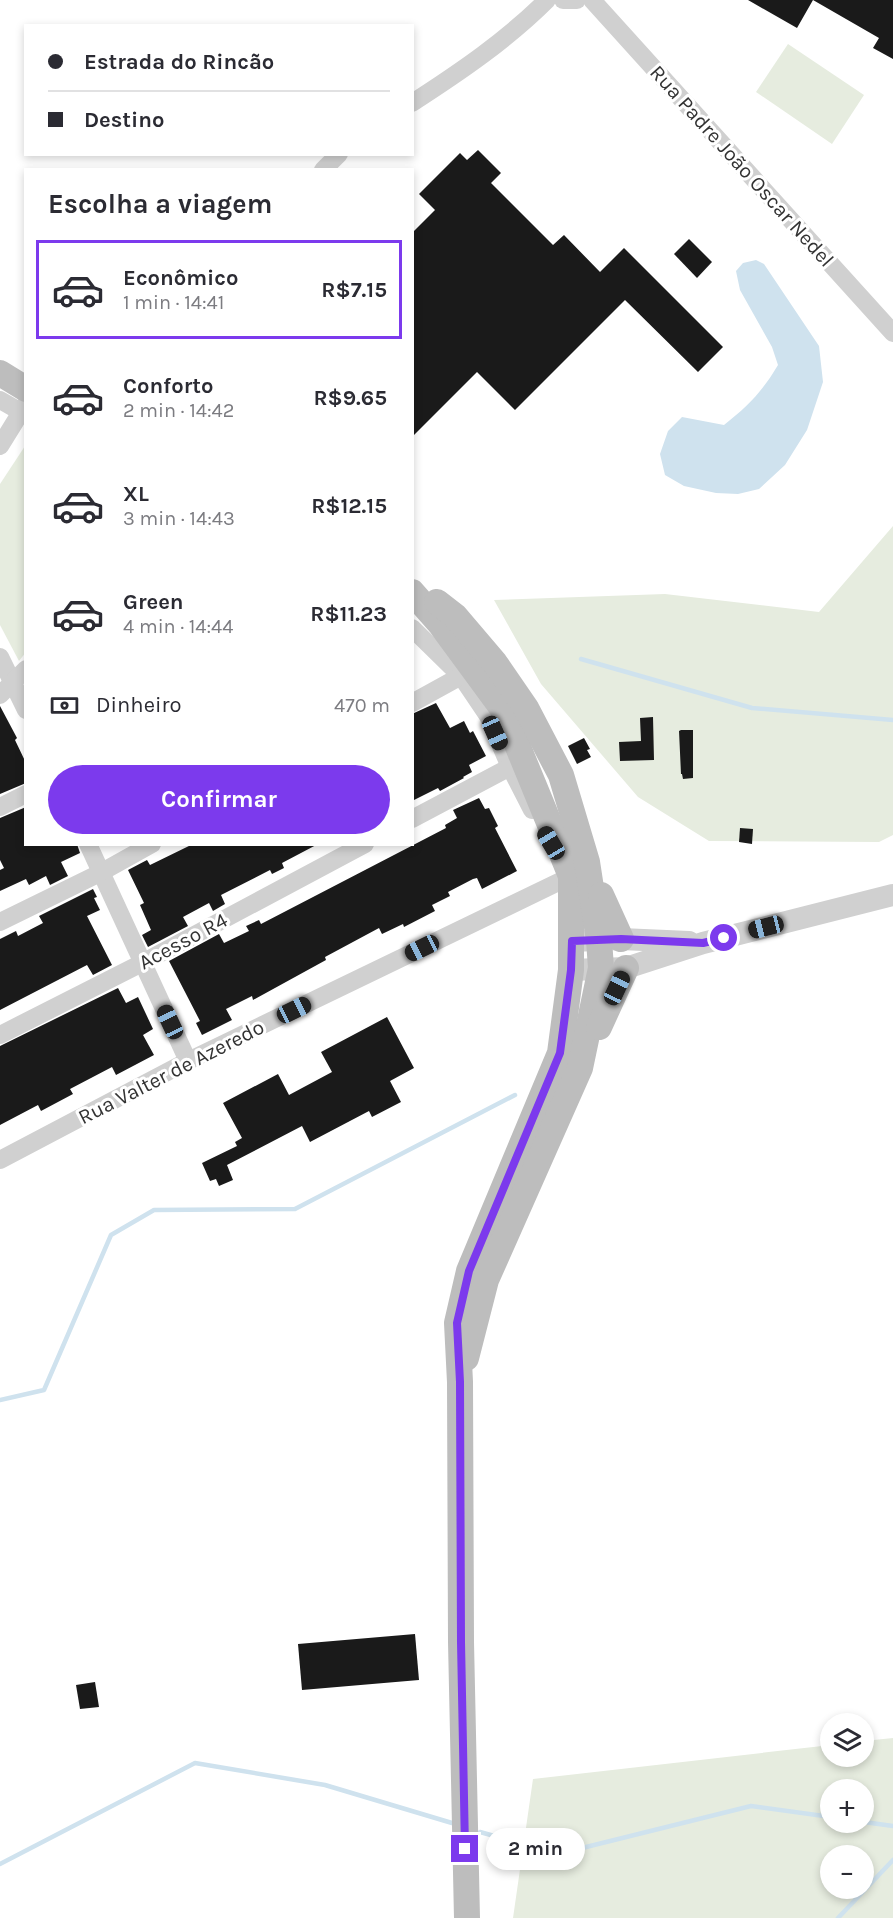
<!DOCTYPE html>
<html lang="pt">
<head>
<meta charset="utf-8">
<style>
  :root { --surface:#fff; --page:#f7f7f7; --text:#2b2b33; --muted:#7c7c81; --line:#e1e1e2; --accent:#7c3aed }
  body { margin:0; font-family:Karla,sans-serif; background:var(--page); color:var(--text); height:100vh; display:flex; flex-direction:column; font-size:22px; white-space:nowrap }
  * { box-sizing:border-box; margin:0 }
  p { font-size:20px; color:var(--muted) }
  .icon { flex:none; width:33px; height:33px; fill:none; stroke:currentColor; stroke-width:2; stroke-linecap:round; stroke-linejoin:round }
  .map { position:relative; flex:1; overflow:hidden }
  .panel { position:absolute; left:24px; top:168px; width:390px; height:678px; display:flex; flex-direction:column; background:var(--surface); border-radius:0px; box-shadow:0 3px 9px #0003 }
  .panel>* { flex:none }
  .guide { position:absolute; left:24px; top:24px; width:390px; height:132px; border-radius:0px; box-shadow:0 3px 9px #0003; display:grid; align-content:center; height:132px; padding:0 24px; background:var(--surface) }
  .fabs { position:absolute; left:820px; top:1713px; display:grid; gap:12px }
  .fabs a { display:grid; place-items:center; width:54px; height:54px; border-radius:50%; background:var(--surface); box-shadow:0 3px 9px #0003; font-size:30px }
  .end { position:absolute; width:27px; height:27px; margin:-14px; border:8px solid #7c3aed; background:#fff; box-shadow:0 0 0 3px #fff }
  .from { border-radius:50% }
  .bubble { position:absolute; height:42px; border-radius:21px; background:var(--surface); box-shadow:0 3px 9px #0003; font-size:20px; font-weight:700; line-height:42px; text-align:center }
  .car { position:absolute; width:18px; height:36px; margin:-18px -9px; border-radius:8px; box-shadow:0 0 4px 2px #0007; background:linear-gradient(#222 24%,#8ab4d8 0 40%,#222 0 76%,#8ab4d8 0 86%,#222 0) }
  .guide b { display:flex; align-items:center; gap:21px; height:57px; font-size:22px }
  .guide b+b { border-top:2px solid var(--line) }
  .guide i { width:15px; height:15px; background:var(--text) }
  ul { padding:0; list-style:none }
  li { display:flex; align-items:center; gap:18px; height:99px; margin:0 12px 9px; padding:0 12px; border:3px solid transparent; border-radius:0px }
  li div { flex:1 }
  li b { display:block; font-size:22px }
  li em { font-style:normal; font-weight:700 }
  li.active { border-color:var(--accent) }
  li>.icon { width:54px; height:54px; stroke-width:1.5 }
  h2 { padding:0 24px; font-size:27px; line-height:72px }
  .pay { display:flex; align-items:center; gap:15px; height:66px; padding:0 24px; font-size:22px }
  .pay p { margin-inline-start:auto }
  .cta { display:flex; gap:12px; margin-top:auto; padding:12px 24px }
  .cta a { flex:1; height:69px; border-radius:36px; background:var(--accent); color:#fff; font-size:24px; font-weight:700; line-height:69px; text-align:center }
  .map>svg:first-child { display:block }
</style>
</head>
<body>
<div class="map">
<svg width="893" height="1918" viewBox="0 0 893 1918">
  <rect width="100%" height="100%" fill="#fff"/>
  <g fill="#e6ecdf" fill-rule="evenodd">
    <path d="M788,44L864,95L832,144L756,92Z"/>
    <path d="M25,446L26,652L19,661L0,625V484Z"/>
    <path d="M893,526V835L879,842L709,841L638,797L541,684L494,600L665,594L819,612Z"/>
    <path d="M893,1738V1918H513L533,1779L831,1745V1756H864V1741ZM831,1790H864V1822H831ZM831,1856H864V1888H831Z"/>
  </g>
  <path fill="#cfe2ee" d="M756,260L764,264L819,346L823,382L807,430L785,465L759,489L738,494L716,493L684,486L665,475L660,454L668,431L682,417L724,425C748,406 762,392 778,365L772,347L740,290L736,271L743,263Z"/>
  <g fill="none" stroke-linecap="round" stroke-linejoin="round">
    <g stroke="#cfe2ee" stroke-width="4.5">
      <path d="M581,659L752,708L893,720"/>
      <path d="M0,1400L44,1390L111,1235L154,1210L295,1209L515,1095"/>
      <path d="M864,1822L893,1826"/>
      <path d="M480,1832L558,1854L751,1806L831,1817"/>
      <path d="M0,1864L195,1763L325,1785L452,1823"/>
      <path d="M838,1918L893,1860"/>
    </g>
  </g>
  <g fill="#1a1a1a">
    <path d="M748,0H893V59L873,48L879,38L813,0L797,28Z"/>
    <path d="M478,150L501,173L491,183L553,245L564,235L600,272L624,248L723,347L698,372L625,300L515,410L477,372L412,437V233L435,210L419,194L460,153L467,160Z"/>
    <path d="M689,239L712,262L697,278L674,254Z"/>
    <path d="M436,703L450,728L464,721L470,733L473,731L486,756L469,765L472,772L463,777L464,778L440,791L438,788L412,801V714Z"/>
    <path d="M0,706L17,738L15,740L26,763V783L0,794Z"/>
    <path d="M653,717L654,760L620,761L619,742L641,741L640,718Z"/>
    <path d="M681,730H693V778L683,779L682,774H681L679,731Z"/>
    <path d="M584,738L590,749L587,750L591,757L577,764L568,746Z"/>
    <path d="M479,798L485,809L489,808L498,826L495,828L517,871L482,889L477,878L473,879L448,892L450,896L432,905L435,911L404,927L403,924L382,934L379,928L325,957L326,960L253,1000L252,996L226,1009L232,1020L202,1035L196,1023L200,1021L169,961L219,934L224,943L249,931L246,926L259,920L261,924L446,828L445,825L457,818L453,810Z"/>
    <path d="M26,807V844H77L80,853L61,862L68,876L50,885L46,876L29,885L26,879L0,891V870L4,868L0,860V818Z"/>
    <path d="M740,828L753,829L752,844L739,842Z"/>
    <path d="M193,844H318L282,863L284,868L272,874L270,870L221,895L225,904L213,911L209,903L183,917L188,926L148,947L142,935L151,930L140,905L144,903L128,870L147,860L150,865Z"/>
    <path d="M93,889L97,897L94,898L100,910L87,916L112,965L93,975L87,965L0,1010V939L16,931L18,936L43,923L39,916Z"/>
    <path d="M118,988L126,1003L138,997L153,1029L143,1035L154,1055L116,1075L112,1067L70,1089L73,1094L41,1111L38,1105L0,1125V1046Z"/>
    <path d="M387,1017L414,1068L390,1081L401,1102L372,1117L369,1111L310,1142L302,1126L227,1165L233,1180L219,1186L216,1179L210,1181L202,1163L237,1146L235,1142L242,1138L223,1103L278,1074L289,1095L332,1072L321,1052Z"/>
    <path d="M415,1634L419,1680L302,1690L298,1644Z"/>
    <path d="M95,1682L99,1707L80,1709L76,1685Z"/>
  </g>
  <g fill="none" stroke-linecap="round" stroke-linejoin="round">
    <g stroke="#d0d0d0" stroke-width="18">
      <path d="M563,0H577"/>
      <path d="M592,0L893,333"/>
      <path d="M412,103C460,72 507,40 547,0"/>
      <path d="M323,170L339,154"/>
      <path d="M0,400L21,412"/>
      <path d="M0,446L26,404"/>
      <path d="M412,628L461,676L488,716L510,767L532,810"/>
      <path d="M0,657L26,710"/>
      <path d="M0,695L26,669"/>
      <path d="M412,703L461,676"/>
      <path d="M0,807L26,794"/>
      <path d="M412,819L510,767"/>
      <path d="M88,844L188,1061"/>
      <path d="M0,922L100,873L152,844"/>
      <path d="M0,1035L142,963L365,844"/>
      <path d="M0,1160L188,1061L571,876"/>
    </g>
    <g stroke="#d0d0d0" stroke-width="22">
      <path d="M572,941L621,939L689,942"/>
      <path d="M571,970L626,968L703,943L893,895"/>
    </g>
    <g stroke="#bdbdbd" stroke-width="26">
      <path d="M0,373L26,389"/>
      <path d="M412,592L441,625L502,708L571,876V970L560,1053L469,1271L457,1323L460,1382L461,1642L467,1918"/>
      <path d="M437,602L455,616L495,663L526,708L561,775L587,862L599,940L601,968L580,1068L486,1280L466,1358"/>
      <path d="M601,895L621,939"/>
      <path d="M599,1027L626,968"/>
    </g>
  </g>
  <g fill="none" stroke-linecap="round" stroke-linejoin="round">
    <path stroke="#7c3aed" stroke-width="8" d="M465,1849L461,1642L460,1382L457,1323L469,1271L560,1053L571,970L572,941L621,939L703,943L724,938"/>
  </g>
  <g text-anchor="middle" stroke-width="6" stroke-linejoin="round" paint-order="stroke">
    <g font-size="21" fill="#333" stroke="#fff">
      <text transform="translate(742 166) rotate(48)" y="7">Rua Padre João Oscar Nedel</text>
      <text transform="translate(183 941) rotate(-28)" y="7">Acesso R4</text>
      <text transform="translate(171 1072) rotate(-27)" y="7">Rua Valter de Azeredo</text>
    </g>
  </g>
</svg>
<div class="fabs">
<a><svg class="icon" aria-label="layers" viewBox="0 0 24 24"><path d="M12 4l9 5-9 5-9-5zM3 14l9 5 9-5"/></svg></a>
<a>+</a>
<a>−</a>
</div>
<i class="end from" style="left:724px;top:938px"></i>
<i class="end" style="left:465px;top:1849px"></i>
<div class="bubble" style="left:486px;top:1828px;width:99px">2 min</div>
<i class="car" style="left:495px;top:733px;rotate:156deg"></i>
<i class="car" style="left:551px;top:843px;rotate:329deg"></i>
<i class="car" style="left:766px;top:927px;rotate:256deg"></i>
<i class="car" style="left:422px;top:948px;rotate:244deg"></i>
<i class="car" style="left:617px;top:988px;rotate:25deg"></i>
<i class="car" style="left:294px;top:1010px;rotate:64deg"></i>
<i class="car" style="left:170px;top:1022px;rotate:335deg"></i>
<div class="guide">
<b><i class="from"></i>Estrada do Rincão</b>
<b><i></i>Destino</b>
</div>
<section class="panel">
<h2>Escolha a viagem</h2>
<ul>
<li class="active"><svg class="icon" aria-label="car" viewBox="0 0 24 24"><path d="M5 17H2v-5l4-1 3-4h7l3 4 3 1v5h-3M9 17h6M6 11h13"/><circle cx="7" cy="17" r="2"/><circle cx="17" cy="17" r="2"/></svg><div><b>Econômico</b><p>1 min · 14:41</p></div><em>R$7.15</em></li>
<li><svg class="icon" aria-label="car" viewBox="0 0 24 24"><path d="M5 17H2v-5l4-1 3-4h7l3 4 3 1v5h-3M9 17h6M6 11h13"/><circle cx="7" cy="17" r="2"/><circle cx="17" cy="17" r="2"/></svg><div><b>Conforto</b><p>2 min · 14:42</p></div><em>R$9.65</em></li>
<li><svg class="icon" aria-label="car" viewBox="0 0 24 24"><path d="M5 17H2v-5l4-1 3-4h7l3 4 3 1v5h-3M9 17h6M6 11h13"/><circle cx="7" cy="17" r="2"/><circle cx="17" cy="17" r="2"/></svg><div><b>XL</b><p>3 min · 14:43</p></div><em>R$12.15</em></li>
<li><svg class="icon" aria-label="car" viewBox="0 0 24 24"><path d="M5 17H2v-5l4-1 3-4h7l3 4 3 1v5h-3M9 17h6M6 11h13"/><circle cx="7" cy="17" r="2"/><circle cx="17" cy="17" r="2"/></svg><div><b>Green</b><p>4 min · 14:44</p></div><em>R$11.23</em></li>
</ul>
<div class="pay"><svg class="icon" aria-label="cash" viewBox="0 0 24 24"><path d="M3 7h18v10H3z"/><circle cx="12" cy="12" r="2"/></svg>Dinheiro<p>470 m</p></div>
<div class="cta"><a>Confirmar</a></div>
</section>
</div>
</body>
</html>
